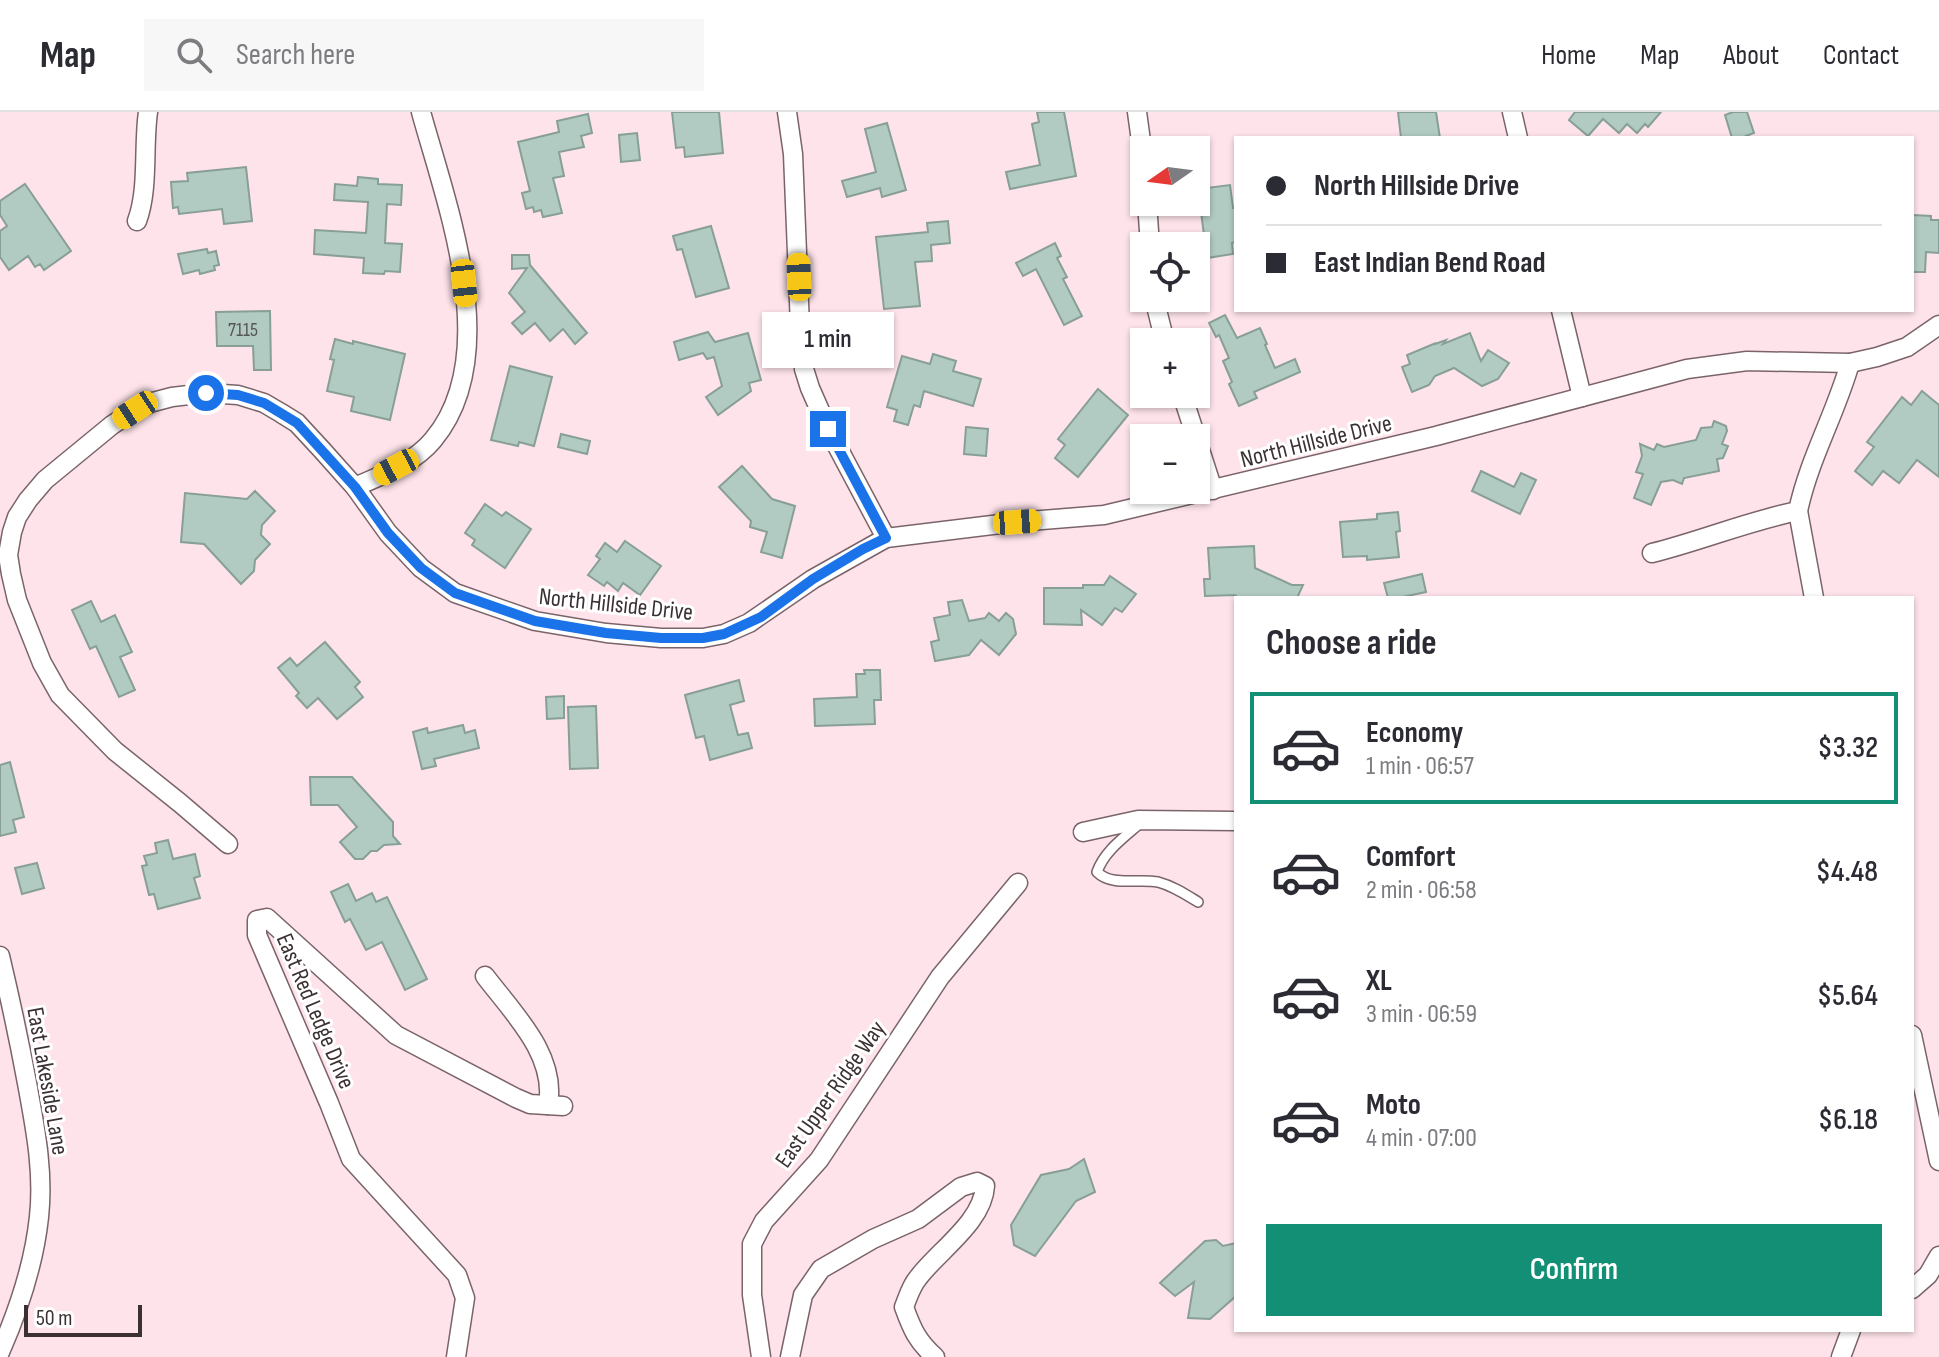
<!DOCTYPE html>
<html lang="en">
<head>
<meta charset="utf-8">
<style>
  :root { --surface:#fff; --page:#f7f7f7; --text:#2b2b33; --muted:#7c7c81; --line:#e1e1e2; --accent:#128f74 }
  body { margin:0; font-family:"Sofia Sans Condensed",sans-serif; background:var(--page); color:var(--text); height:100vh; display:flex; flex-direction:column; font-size:30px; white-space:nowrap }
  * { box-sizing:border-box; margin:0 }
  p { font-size:26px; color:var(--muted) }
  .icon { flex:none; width:44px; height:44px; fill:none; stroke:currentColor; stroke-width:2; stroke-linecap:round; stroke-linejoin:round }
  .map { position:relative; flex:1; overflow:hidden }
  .details { position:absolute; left:1234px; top:484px; width:680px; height:736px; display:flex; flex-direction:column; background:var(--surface); border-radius:0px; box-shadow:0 2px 6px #0004 }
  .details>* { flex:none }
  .hud { position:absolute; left:1234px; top:24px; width:680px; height:176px; border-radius:0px; box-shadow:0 2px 6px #0004; display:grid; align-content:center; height:176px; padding:0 32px; background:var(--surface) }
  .needle { width:52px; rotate:256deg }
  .fabs { position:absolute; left:1130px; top:24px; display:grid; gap:16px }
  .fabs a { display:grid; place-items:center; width:80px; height:80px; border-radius:0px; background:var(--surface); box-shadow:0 2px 6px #0004; font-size:40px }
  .scale { position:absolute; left:24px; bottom:20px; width:118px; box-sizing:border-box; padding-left:8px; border:4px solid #3b3133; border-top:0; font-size:22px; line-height:28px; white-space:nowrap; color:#3b3133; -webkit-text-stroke:6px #fff; paint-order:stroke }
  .end { position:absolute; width:36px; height:36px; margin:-18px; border:10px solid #1a73e8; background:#fff; box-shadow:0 0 0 4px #fff }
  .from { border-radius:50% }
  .bubble { position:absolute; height:56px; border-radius:0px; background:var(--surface); box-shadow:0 2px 6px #0004; font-size:26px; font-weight:600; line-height:56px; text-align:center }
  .car { position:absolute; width:24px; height:48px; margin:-24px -12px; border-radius:10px; box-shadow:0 0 6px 2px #0007; background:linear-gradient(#f5c518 24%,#345 0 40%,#f5c518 0 76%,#345 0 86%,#f5c518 0) }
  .hud b { display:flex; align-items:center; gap:28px; height:76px; font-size:30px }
  .hud b+b { border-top:2px solid var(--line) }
  .hud i { width:20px; height:20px; background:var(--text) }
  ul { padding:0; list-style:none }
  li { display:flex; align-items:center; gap:24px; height:112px; margin:0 16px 12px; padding:0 16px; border:4px solid transparent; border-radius:0px }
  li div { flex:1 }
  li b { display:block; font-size:30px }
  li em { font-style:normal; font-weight:600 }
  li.on { border-color:var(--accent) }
  li>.icon { width:72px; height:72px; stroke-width:1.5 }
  h2 { padding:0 32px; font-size:36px; line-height:96px }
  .cta { display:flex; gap:16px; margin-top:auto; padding:16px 32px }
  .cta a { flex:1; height:92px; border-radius:0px; background:var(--accent); color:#fff; font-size:32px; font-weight:600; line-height:92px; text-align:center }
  header { display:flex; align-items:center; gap:48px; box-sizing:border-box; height:112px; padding:0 40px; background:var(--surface); border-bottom:2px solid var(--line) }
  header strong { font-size:38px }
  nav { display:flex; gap:44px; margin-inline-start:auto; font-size:28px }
  .search { width:560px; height:72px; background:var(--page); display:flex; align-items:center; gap:20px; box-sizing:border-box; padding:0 28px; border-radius:0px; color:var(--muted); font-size:30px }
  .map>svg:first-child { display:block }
</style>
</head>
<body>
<header>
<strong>Map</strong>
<div class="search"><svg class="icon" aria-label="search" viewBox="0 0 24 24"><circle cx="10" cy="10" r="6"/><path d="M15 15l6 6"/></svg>Search here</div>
<nav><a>Home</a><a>Map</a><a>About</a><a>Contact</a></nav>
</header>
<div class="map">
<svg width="1939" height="1245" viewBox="0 0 1939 1245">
  <rect width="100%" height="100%" fill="#fee4ea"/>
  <g fill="#b1cac2" stroke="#879f97" stroke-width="2">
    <path d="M672,0H719L723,41L685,45L684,35L676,36Z"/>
    <path d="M1037,0H1064L1076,64L1010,77L1006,60L1040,53L1032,12L1039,10Z"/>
    <path d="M1398,0H1436L1440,26H1401Z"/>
    <path d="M1575,0H1661L1648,15L1645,12L1637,21L1627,12L1619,21L1603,7L1588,24L1569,8Z"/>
    <path d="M1733,0H1747L1754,21L1741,26H1732L1725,3Z"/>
    <path d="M588,2L592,21L581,24L584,35L559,40L564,64L553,66L562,101L543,105L541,98L534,100L533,95L526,97L522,81L530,79L518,30L559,20L557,9Z"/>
    <path d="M887,11L906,78L882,85L880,76L847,85L842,69L876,60L865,17Z"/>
    <path d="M637,21L640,48L621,50L619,23Z"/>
    <path d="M246,55L252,109L224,112L222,97L179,102L178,95L173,96L171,70L188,69L187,61Z"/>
    <path d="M358,65L378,67V72L402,73L401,93L387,92L385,131L402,132L400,160L385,159L384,162L363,161L364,146L314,142L315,118L366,121L368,90L334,88L335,72L357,74Z"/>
    <path d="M25,72L71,139L44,158L40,152L35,155L28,144L9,158L0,145V119L7,114L0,103V89Z"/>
    <path d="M1230,73L1233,96H1236V130L1232,131L1233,142L1207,146L1198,77Z"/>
    <path d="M1913,103L1931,104V108H1939V141L1926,140L1925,160H1912Z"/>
    <path d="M948,109L950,131L931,133L932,149L915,150L920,194L884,197L876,125L928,120L927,111Z"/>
    <path d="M711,114L729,176L696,185L682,137L677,138L673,124Z"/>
    <path d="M1055,131L1061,144L1057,146L1067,165L1063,167L1082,204L1064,213L1036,157L1023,164L1016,151Z"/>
    <path d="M207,137L208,141L216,139L219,153L214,154L215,158L200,162L199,158L183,162L178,142Z"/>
    <path d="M512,143H529L530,153L587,221L575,232L563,217L550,229L535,211L522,222L512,211L525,200L509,181L527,156L512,157Z"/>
    <path d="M270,199L271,258H254L253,234H217L216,200Z"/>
    <path d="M1225,203L1237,226L1260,216L1267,232L1265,233L1275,256L1295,247L1300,260L1254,280L1257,286L1239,294L1229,272L1232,270L1223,249L1229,246L1219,223L1216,225L1209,211Z"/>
    <path d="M708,220L715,230L748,221L761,268L749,271L751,279L718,303L706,285L722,274L714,245L707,247L703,241L679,248L674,230Z"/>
    <path d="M1470,221L1481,249L1488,238L1509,251L1498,267L1482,274L1454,256L1435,264L1429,273L1412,280L1402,255L1410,252L1407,243L1436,231L1435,232L1446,228L1443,232Z"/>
    <path d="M335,227L353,232V229L405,242L390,308L351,299L354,285L327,279L334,248L330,247Z"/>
    <path d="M933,242L956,249L953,259L981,267L973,294L924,279L920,295L914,293L908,313L894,309L897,298L887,295L902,244L930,252Z"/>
    <path d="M510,254L552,265L534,334L519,330L518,334L491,328Z"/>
    <path d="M1098,277L1128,303L1078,365L1055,346L1065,333L1058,327Z"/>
    <path d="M1922,279L1939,293V365L1917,348L1899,371L1883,359L1872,373L1855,359L1874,335L1867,330L1902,285L1911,293Z"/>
    <path d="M1714,309L1726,314L1727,319L1722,332L1728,334L1723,346L1717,347L1719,359L1684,366L1682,372L1673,368L1661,370L1651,393L1634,386L1643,362L1636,360L1642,344L1640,332L1654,338L1657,332L1664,335L1696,328L1701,316L1712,315Z"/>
    <path d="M966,315L988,317L986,344L964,342Z"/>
    <path d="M561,322L590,329L587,342L558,335Z"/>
    <path d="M742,354L772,387L795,394L782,446L761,440L767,420L750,415L751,409L719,375Z"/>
    <path d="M1481,359L1514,375L1521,361L1536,368L1520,402L1472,379Z"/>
    <path d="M255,379L275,399L262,413L261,423L270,432L255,448L254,459L241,472L204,432L181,430L185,381L247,387Z"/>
    <path d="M485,392L502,404L506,400L531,417L505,456L472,433L475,428L465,421Z"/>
    <path d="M1398,400L1400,419L1396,420L1399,445L1367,448V444L1343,445L1340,410L1377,407V402Z"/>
    <path d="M625,429L661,454L640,483L623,471L618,479L607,470L604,474L588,463L600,447L596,444L605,431L617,440Z"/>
    <path d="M1254,434L1255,456L1292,473H1303L1297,486H1238L1235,483L1205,484L1204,467H1210L1208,436Z"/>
    <path d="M1422,462L1426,480L1398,486H1388L1384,471Z"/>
    <path d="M1110,464L1136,482L1122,500L1115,496L1102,513L1081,498L1082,513L1044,512V476H1083V473H1104Z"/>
    <path d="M962,488L969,509L985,506L989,501L999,509L1006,501L1013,507L1016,522L999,543L981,528L969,543L935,549L931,530L939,528L934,506L950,503L948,490Z"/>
    <path d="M91,489L101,510L115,503L132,540L120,545L135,578L119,585L96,534L90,537L72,498Z"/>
    <path d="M325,530L360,570L355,575L363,585L337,607L318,586L307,596L296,584L299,581L278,556L290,546L297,554Z"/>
    <path d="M864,558H880L881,588H874L875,612L815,614L814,587L857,585L856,562H865Z"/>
    <path d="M739,568L744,589L730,593L738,623L748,621L752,636L710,648L704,624L696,626L685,583Z"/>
    <path d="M564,584V606L547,607L546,585Z"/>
    <path d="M596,594L598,656L570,657L568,595Z"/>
    <path d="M463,613L465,621L475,618L479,636L434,647L436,654L422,657L413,620L427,616L428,621Z"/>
    <path d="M10,650L24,705L13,708L16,720L0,724V653Z"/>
    <path d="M310,665H352L393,710V724L400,732L384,733L377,739H371L363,747H355L340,730L357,715L338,693H311Z"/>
    <path d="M168,728L173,747L195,742L200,764L194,766L200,786L158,797L154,782L149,783L142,754L147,753L144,744L157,741L155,731Z"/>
    <path d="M37,751L44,776L22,782L15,756Z"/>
    <path d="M348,772L356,789L372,781L376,790L387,785L427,867L405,878L382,830L366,838L350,807L345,810L331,780Z"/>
    <path d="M1084,1047L1095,1080L1076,1089L1035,1144L1014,1133L1011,1113L1041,1063L1069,1057Z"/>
    <path d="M1216,1128L1223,1134L1236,1131V1184L1210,1207L1188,1206L1194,1170L1175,1184L1160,1171L1205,1129Z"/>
  </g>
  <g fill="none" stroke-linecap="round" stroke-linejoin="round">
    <g stroke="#7a6469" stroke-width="12">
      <path id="service" d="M1138,713C1122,727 1104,740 1097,760C1112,775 1138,766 1158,770C1173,774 1185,782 1198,790"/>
    </g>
    <g stroke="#7a6469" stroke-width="21">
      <g id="minor">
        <path d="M787,0L793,42L800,215L804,257L810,276L828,317L886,426"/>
        <path d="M1137,0L1144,51"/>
        <path d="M1512,0L1518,26"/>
        <path d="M1147,90L1150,134"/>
        <path d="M137,109C149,77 143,34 148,0"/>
        <path d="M1154,186L1165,230"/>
        <path d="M1561,198L1582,285"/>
        <path d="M1182,282L1213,378"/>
        <path d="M355,375C382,363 414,351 433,328C504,243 447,94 421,0"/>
        <path d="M1798,399L1814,486"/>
        <path d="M1652,441C1701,429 1748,409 1798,399C1809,347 1836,301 1850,251"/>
        <path d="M1083,720L1138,708L1236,709"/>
        <path d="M228,732L180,691L115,639L60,583L42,551L17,488L11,462L8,443L12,420L17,405L28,388L45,368L112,313L135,298L153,290L172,285L206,281L238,283L264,291L281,301L297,311L322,338L355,375L388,421L421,456L455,481L535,509L606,521L661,526H703L724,522L749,511L813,467L886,426L1017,410L1104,403L1436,324L1687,257L1747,249L1850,251L1877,245L1907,235L1939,213"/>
        <path d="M0,844C10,886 19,928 27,971C35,1015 44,1059 39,1105C34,1152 19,1197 0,1240"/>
        <path d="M485,864C513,901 557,943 548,993"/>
        <path d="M1912,923L1939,1049"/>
        <path d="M1912,1177L1928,1163L1939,1144"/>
        <path d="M456,1245L465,1186L457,1163L351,1047L329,991L257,823V808L267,806L396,923L516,986L530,992L563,994"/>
        <path d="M761,1245L752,1183V1132L764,1109L819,1048L940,865L1018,771"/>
        <path d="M790,1245L803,1183L821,1157L873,1127L918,1107L961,1075L977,1070L985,1074C983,1110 938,1139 918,1166C911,1174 908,1185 904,1195C912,1217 917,1229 935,1245"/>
        <path d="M1841,1245L1851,1218"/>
      </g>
    </g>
    <use href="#service" stroke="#fff" stroke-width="9"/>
    <use href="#minor" stroke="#fff" stroke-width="18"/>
  </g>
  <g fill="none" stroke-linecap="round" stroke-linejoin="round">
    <path stroke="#1a73e8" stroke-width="10" d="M206,281L238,283L264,291L297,311L355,375L388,421L421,456L455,481L535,509L606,521L661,526H703L724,522L761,505L813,467L863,437L886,426L828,317"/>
  </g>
  <g text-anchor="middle" stroke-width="6" stroke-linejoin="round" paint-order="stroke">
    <g font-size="20" fill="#585757">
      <text x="243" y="224">7115</text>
    </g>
    <g font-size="24" fill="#3b3133" stroke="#fff">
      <text transform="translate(1316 329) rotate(-14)" y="8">North Hillside Drive</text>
      <text transform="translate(616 492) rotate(6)" y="8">North Hillside Drive</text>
      <text transform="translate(316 899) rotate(67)" y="8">East Red Ledge Drive</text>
      <text transform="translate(48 969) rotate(80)" y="8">East Lakeside Lane</text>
      <text transform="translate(830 982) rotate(-55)" y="8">East Upper Ridge Way</text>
    </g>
  </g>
</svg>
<div class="fabs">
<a><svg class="needle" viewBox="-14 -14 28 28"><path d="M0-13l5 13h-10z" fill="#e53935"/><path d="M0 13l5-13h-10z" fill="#7c7c81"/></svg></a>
<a><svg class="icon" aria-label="locate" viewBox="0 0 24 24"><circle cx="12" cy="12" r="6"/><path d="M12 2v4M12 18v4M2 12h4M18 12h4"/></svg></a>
<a>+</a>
<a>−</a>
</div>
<div class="scale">50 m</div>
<i class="end from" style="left:206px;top:281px"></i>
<i class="end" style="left:828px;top:317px"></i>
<div class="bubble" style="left:762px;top:200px;width:132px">1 min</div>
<i class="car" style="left:799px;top:165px;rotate:358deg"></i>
<i class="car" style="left:464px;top:171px;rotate:174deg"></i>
<i class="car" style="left:135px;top:298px;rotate:237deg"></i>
<i class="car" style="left:396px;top:355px;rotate:242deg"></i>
<i class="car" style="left:1017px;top:410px;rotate:86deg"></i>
<div class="hud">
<b><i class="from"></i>North Hillside Drive</b>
<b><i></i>East Indian Bend Road</b>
</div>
<section class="details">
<h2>Choose a ride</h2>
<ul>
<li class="on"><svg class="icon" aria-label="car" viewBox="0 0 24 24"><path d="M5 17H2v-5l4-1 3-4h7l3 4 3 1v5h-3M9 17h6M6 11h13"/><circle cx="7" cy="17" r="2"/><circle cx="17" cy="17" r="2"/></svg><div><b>Economy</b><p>1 min · 06:57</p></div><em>$3.32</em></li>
<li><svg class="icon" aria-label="car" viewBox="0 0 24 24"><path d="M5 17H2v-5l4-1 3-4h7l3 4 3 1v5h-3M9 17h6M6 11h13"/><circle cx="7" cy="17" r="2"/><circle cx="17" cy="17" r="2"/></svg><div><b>Comfort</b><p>2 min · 06:58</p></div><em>$4.48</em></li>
<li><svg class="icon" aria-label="car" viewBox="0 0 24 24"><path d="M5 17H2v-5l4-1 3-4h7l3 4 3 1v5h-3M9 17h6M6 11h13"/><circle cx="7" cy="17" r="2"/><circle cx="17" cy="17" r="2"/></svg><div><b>XL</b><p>3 min · 06:59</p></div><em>$5.64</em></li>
<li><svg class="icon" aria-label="car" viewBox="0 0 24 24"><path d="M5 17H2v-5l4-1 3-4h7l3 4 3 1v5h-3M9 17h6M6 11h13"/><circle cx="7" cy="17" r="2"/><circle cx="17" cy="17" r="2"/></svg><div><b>Moto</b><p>4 min · 07:00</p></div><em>$6.18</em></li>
</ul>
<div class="cta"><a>Confirm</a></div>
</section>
</div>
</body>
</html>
